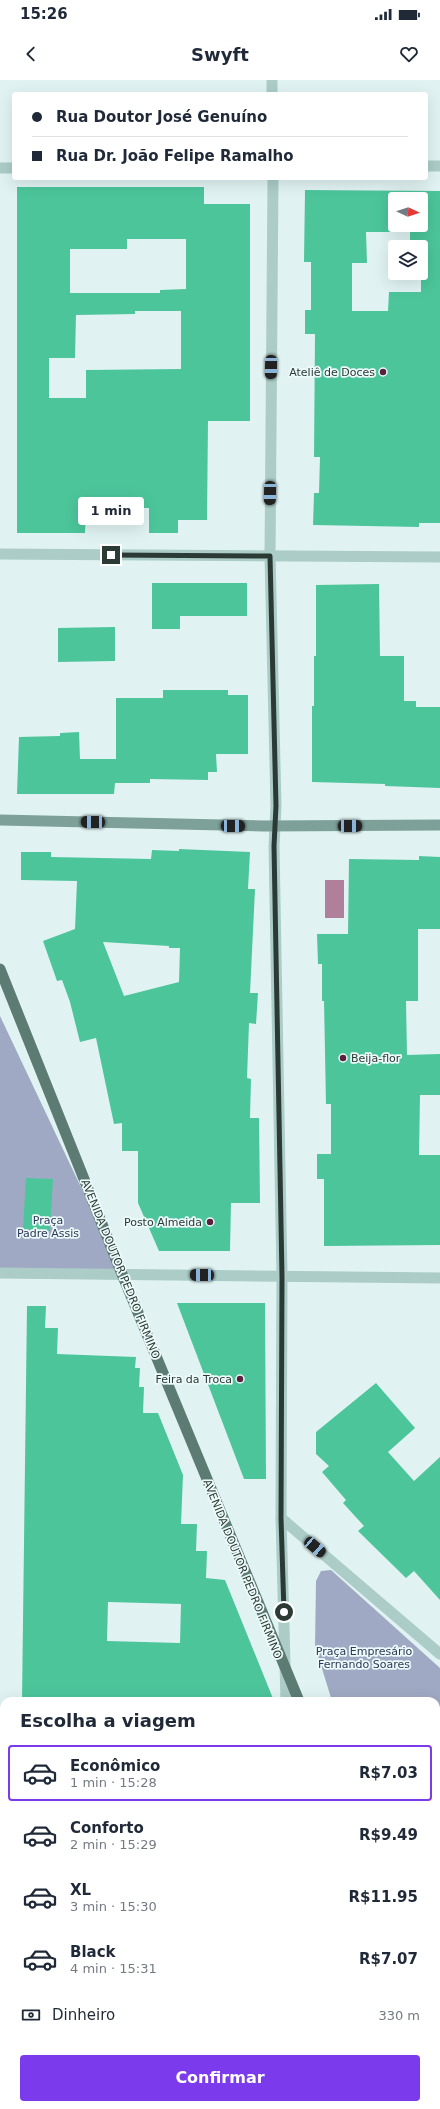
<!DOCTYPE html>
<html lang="pt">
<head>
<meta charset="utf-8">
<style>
  :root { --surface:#fff; --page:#f2f2f3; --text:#1f2937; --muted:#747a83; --line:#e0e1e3; --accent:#7c3aed }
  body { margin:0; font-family:"DejaVu Sans",sans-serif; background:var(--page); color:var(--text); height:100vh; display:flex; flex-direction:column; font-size:15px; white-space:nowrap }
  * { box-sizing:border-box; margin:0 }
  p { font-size:13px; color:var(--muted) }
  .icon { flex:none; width:22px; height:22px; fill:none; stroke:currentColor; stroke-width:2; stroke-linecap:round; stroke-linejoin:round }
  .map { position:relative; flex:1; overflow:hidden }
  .side { position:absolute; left:0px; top:1617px; width:440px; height:412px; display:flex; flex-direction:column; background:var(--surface); border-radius:12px 12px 0 0; box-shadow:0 4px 16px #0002 }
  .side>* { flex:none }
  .banner { position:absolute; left:12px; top:12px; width:416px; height:88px; border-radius:4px; box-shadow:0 4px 16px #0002; display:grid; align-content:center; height:88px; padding:0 20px; background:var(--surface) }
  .needle { width:26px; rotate:94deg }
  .tools { position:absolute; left:388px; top:112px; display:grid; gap:8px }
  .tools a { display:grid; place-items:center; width:40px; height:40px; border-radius:4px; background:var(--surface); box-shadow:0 4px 16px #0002; font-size:20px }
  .end { position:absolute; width:18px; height:18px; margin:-9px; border:5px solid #2b3a35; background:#fff; box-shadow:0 0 0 2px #fff }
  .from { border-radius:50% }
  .bubble { position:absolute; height:28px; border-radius:4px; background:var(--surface); box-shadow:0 4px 16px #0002; font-size:13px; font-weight:700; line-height:28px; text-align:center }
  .car { position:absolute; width:12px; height:24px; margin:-12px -6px; border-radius:5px; box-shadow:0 0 3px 1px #0007; background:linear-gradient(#222 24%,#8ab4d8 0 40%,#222 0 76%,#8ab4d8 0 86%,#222 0) }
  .banner b { display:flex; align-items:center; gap:14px; height:38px; font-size:15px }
  .banner b+b { border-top:1px solid var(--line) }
  .banner i { width:10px; height:10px; background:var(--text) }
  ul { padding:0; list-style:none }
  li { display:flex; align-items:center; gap:12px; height:56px; margin:0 8px 6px; padding:0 12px; border:2px solid transparent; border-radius:4px }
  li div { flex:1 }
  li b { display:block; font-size:15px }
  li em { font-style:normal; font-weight:700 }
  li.current { border-color:var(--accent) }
  li>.icon { width:36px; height:36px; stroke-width:1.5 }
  h2 { padding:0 20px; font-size:18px; line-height:48px }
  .pay { display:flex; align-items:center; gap:10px; height:44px; padding:0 20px; font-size:15px }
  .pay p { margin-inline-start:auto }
  .button { display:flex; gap:8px; margin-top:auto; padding:8px 20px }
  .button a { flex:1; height:46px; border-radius:4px; background:var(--accent); color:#fff; font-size:16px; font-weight:700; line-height:46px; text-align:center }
  .status { display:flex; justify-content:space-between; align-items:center; height:28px; padding:0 20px; background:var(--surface); direction:ltr }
  .status svg { height:11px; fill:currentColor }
  header { display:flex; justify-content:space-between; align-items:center; height:52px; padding:0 20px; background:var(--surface); font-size:18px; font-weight:700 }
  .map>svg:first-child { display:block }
</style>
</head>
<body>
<div class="status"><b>15:26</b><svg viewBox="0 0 49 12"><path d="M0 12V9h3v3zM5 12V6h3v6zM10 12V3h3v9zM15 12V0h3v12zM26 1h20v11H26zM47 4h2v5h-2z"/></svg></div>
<header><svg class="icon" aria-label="back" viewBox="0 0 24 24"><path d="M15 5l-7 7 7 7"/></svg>Swyft<svg class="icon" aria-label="heart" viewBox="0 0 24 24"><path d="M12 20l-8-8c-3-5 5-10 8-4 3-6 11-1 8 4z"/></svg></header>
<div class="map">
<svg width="440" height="2029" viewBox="0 0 440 2029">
  <rect width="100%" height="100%" fill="#e0f3f2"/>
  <g fill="#a0a9c3">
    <path d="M0,936L122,1194L0,1193Z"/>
    <path d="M331,1490L440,1588V1646H436V1621H332L315,1566L316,1501L321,1491Z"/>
  </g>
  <rect fill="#b07f9a" x="325" y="800" width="19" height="38"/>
  <g fill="#4cc59b" fill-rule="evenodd">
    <path d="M17,107H204V124H250V341H208L207,440H178V453H149V428H86L85,453H17ZM127,159H186V209L160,210V213H70V169H127ZM135,231H181V289L86,290V318H49V278H75L76,235L135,234Z"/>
    <path d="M305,110L440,111V443H419V447L313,445L314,413H319L320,377H314L315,254H305V230H311V182H304ZM395,119H421V145H395ZM366,152H410V167H421V212H389L388,231H352V183H367Z"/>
    <path d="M152,503H247V536H180V549H152Z"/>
    <path d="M379,504L380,576H404V621H416V627H440V708L385,706V704L312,702V626H314V576H316V505Z"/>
    <path d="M115,547V581L58,582V548Z"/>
    <path d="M163,610H228V615H248V674H216L217,692H208V700L150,699V703H115L114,714H17L19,657L60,656V653L79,652L80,679H116V618H163Z"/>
    <path d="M179,769L250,772L248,809H255L250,913H258L256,944L249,943L247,998L251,999L250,1038H259L260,1123H231L230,1171H159L138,1123V1071H122V1043L114,1044L96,958L80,962L70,922L62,900L57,901L43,861L75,849L77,801L21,800V772H51V777L151,779L152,770L179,771ZM103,862L169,866V868H180L179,902L124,916Z"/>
    <path d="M419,776L440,777V849H418V921H406L407,975L440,974V1015H420L419,1075H440V1165L324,1166V1099H317V1074H331V1024H326L324,921H322V884H318L317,854H348L349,779L419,780Z"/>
    <path d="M26,1098L53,1099L50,1151L23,1149Z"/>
    <path d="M177,1223H265L266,1399H244Z"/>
    <path d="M27,1226H46L45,1248H58L57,1274L136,1277L135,1288H140L139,1307H144L143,1333H158L183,1395L181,1444H197L196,1471H207L206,1498L225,1500L274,1621H22ZM108,1522L181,1524L180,1563L107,1561Z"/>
    <path d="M376,1303L415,1348L388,1372L414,1401L440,1377V1520L414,1491L406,1498L358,1451L364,1446L343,1423L346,1420L322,1392L329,1386L316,1374V1352Z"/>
  </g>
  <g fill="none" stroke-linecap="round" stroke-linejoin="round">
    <g stroke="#abccc7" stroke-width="11">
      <path d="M272,0V14"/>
      <path d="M426,86H440"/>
      <path d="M0,88H14"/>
      <path d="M273,98L270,476L276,726L274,766L282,1197L281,1438L286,1621"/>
      <path d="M0,474L440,477"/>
      <path d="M0,1193L440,1198"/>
      <path d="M281,1438L440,1574"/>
      <path d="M436,1665H440"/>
      <path d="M0,1667H4"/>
      <path d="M286,2029V2025"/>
    </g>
    <path stroke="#7da098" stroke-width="11" d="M0,740L264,746L440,745"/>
    <g stroke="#5c7b73" stroke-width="11">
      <path d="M0,889L122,1194L299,1621"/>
      <path d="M436,1961L440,1972"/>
    </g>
  </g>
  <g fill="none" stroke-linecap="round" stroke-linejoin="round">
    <path stroke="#2b3a35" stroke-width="5" d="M111,475L270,476L276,726L274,766L282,1197L281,1438L284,1532"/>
  </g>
  <g fill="#5c203f" stroke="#edfafa" stroke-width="1.5">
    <circle cx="383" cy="292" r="4"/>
    <circle cx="343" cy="978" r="4"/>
    <circle cx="210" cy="1142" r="4"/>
    <circle cx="240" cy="1299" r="4"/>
  </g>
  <g text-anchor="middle" stroke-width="3.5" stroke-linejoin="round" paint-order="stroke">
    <g font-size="11" fill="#2b3a35" stroke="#edfafa" text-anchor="end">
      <text x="375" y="296">Ateliê de Doces</text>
      <text x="351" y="982" text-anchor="start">Beija-flor</text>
      <text x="202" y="1146">Posto Almeida</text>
      <text x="232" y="1303">Feira da Troca</text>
    </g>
    <g font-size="11" fill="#2e3858" stroke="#edfafa">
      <text x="48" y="1144">Praça<tspan x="48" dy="13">Padre Assis</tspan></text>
      <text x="364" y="1575">Praça Empresário<tspan x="364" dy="13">Fernando Soares</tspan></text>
    </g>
    <g font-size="11" fill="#2b3a35" stroke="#edfafa">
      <text transform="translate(121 1189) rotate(68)" y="4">AVENIDA DOUTOR PEDRO FIRMINO</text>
      <text transform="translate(243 1489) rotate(68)" y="4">AVENIDA DOUTOR PEDRO FIRMINO</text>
    </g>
  </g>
</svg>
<div class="tools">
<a><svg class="needle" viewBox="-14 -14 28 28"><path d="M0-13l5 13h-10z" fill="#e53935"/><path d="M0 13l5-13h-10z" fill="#747a83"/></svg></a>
<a><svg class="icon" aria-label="layers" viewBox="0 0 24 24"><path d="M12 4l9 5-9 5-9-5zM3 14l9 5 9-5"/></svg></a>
</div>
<i class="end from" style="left:284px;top:1532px"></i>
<i class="end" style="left:111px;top:475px"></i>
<div class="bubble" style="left:78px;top:417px;width:66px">1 min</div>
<i class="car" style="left:271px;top:287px;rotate:181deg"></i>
<i class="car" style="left:270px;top:413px;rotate:181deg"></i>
<i class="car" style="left:93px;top:742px;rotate:271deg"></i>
<i class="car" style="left:233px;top:746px;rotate:91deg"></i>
<i class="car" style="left:350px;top:746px;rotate:90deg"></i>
<i class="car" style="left:202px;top:1195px;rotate:271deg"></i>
<i class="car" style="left:315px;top:1467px;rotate:131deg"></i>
<div class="banner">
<b><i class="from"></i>Rua Doutor José Genuíno</b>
<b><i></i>Rua Dr. João Felipe Ramalho</b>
</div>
<section class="side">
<h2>Escolha a viagem</h2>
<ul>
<li class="current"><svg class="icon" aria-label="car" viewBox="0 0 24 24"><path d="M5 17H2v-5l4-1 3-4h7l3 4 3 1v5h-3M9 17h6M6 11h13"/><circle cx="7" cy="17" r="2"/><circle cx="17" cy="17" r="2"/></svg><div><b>Econômico</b><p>1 min · 15:28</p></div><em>R$7.03</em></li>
<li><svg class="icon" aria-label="car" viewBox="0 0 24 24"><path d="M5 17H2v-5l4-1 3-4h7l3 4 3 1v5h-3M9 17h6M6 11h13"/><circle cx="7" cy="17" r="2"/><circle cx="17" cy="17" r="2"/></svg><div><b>Conforto</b><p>2 min · 15:29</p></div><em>R$9.49</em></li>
<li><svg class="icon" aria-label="car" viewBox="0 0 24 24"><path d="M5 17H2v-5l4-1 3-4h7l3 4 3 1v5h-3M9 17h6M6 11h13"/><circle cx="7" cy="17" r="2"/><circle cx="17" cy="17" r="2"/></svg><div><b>XL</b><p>3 min · 15:30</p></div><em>R$11.95</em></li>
<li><svg class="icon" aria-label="car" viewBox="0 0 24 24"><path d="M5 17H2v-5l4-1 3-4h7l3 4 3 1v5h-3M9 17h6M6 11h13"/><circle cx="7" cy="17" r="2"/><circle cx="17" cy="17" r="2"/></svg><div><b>Black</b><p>4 min · 15:31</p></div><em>R$7.07</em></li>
</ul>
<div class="pay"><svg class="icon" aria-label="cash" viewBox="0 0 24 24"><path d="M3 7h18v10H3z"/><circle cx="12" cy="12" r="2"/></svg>Dinheiro<p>330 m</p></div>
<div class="button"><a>Confirmar</a></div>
</section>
</div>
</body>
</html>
